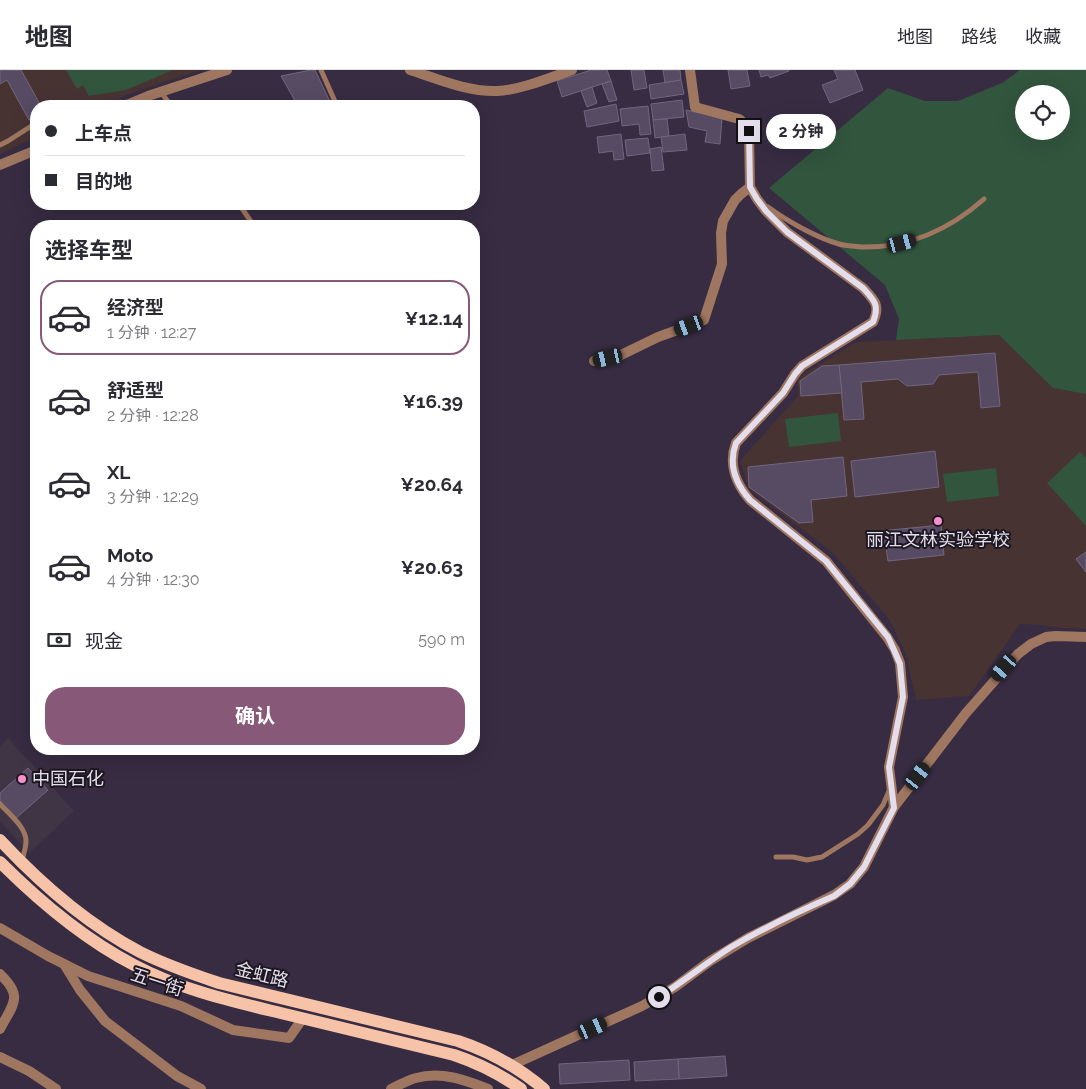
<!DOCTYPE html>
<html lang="zh">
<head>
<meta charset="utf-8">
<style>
  :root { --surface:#fff; --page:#f7f7f7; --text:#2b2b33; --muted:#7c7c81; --line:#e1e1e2; --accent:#875877 }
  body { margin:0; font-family:Raleway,"Noto Sans SC",sans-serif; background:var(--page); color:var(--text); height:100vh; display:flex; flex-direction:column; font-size:19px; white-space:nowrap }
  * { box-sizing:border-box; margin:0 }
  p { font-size:16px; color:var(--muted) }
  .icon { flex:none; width:28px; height:28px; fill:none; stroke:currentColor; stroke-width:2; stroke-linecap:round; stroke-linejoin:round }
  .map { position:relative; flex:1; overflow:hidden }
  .panel { position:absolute; left:30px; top:150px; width:450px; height:535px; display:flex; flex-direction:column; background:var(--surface); border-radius:20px; box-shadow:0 5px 20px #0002 }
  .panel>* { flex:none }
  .hud { position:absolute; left:30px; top:30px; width:450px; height:110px; border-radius:20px; box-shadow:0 5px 20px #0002; display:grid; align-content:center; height:110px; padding:0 15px; background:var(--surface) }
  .controls { position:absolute; left:1015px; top:15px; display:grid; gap:10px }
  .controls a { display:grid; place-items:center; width:55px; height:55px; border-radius:50%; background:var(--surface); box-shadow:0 5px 20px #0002; font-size:25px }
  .end { position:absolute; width:22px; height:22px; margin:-11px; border:6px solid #e4ddeb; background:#111; box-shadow:0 0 0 2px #111 }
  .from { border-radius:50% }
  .bubble { position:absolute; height:35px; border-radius:18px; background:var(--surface); box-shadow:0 5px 20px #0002; font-size:16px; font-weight:700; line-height:35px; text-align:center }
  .car { position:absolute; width:15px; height:30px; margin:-15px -8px; border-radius:6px; box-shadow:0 0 4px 1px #0007; background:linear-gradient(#222 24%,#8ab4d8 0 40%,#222 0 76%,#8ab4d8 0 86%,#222 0) }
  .hud b { display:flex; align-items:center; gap:18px; height:48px; font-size:19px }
  .hud b+b { border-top:1px solid var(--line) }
  .hud i { width:12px; height:12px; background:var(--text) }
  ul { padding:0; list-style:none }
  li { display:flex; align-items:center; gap:15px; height:75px; margin:0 10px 8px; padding:0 5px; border:2px solid transparent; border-radius:20px }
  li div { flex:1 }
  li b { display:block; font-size:19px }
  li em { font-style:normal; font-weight:700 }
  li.selected { border-color:var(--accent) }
  li>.icon { width:45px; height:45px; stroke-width:1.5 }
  h2 { padding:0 15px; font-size:22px; line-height:60px }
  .pay { display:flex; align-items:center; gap:12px; height:55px; padding:0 15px; font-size:19px }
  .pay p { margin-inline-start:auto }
  .button { display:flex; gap:10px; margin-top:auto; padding:10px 15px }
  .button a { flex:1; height:58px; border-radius:20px; background:var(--accent); color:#fff; font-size:20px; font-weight:700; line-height:58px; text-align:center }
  header { display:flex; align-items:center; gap:30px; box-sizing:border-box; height:70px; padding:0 25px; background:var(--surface); border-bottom:1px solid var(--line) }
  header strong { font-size:24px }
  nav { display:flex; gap:28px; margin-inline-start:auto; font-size:18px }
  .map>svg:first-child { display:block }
</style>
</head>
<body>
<header>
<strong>地图</strong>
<nav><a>地图</a><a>路线</a><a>收藏</a></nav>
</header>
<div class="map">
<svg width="1086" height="1019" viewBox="0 0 1086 1019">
  <rect width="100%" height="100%" fill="#372c42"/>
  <path fill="#3f3544" d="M8,668L74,741L29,783L0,751V676Z"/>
  <g fill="#483333">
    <path d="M0,0H200L129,24L104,36H36V67L0,84Z"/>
    <path d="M999,265L1053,318L1086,324V559L1062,558L1042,555L1020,554L969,626L916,630L906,584L889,549L832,482L749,419L740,391L798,326V308L856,272Z"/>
  </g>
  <g fill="#32553e" fill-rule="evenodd">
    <path d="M66,0H173L126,20L89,26L83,15L77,19Z"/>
    <path d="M1020,0H1086V324L1053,318L999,265L896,270L899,249L885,215L769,118L888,18L925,31H958L1002,13ZM1024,24H1061V61H1024Z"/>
    <path d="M838,343L841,371L789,377L785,349Z"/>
    <path d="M1080,382L1086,388V456L1047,413Z"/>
    <path d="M996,398L999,426L947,432L943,404Z"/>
  </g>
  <g fill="#574a63" stroke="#72657f">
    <path d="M0,0H21L41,36H36V46L29,50L7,10L0,14Z"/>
    <path d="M311,0H315L332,36H298L281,6Z"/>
    <path d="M591,0H607L611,11L562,27L557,11Z"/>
    <path d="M631,0H644L647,18L634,20Z"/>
    <path d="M663,0H680L681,10L665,13Z"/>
    <path d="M728,0H747L750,16L731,19Z"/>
    <path d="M759,0H789V1L770,8L768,5L761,7Z"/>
    <path d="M834,0H855L863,20L830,33L822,15L838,9Z"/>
    <path d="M681,10L684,24L651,29L649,15Z"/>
    <path d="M611,11L617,30L609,32L602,14Z"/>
    <path d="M592,17L597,33L587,37L581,21Z"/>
    <path d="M682,30L684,47L653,50L651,34Z"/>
    <path d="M616,34L619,51L587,57L584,41Z"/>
    <path d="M648,36L651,64L640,65L639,54L622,56L620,39Z"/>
    <path d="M686,40L722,48L720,74L705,72L707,61L689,57Z"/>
    <path d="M667,49L669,66L655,68L653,50Z"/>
    <path d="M621,64L624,89L614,90L613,81L599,83L597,67Z"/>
    <path d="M685,64L687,80L663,82L661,67Z"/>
    <path d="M648,68L650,83L627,86L625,70Z"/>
    <path d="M661,77L664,100L652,101L650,79Z"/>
    <path d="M995,283L1000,336L981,338L978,302L939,305L933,314L907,316L898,309L861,312L864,349L844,350L839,295Z"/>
    <path d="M839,295L842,323L801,326L800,311L822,296Z"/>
    <path d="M935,381L939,417L855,427L851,391Z"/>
    <path d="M843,387L847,426L811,430L813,452L799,453L749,417L748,397Z"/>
    <path d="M941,455L944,485L888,491L886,477L873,478L871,462Z"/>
    <path d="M1086,482V502L1076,489Z"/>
    <path d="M28,698L48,720L15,749L0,732V723Z"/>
    <path d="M725,986L727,1006L679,1009L678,989Z"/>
    <path d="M678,989L679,1009L635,1011L634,992Z"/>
    <path d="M629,990L630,1010L560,1014L559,994Z"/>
  </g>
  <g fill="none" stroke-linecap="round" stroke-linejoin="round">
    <g stroke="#9f7660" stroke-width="5">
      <path d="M321,0L337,36"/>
      <path d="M161,22L171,36"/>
      <path d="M0,75L8,71L36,53"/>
      <path d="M239,134L254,156"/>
      <path d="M768,137C787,151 817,168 839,174C846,176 855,176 862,177C909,178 949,160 984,129"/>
      <path d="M0,734C9,744 26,757 26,771C26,778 23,785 22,792"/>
      <path d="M776,787H793L807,790L822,787L858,764L868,755L883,735L889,721"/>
    </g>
    <g stroke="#9f7660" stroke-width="10">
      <path d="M410,0C438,9 467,22 497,21C521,20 549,8 572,0"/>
      <path d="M690,0L695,37L739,49C744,53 747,55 749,61L750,117L757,129L766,141L787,162L863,218C874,230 881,235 873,252L802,296L795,304L783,323L736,373C728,394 736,414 750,430L826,491L887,567L895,580L900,593L903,627L889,697L894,737"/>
      <path d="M124,36L148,26L227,0"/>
      <path d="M0,95L36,80"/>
      <path d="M594,291L621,285L658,267L697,253L704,250L722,194L721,163L723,151L735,130L741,124L750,117"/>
      <path d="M0,858L48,886L88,906L181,936L233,960L289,968L303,948"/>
      <path d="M64,894L80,920L105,951L177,1006L201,1019"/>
      <path d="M0,904C24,927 13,934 0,959"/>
      <path d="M0,987L29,1001L56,1019"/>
      <path d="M512,995L642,936L675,917L710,891L748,868L834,825L850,814L864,797L894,737L966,643L1018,584L1031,574L1046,567L1055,566L1086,567"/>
      <path d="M391,1019C399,1015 408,1010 416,1008C442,1001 465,1010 488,1019"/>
    </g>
    <g stroke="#f6c2a8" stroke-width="12">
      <path d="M0,770C41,814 87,854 140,882C166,895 192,904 219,913L458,971C491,982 518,997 544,1019"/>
      <path d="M0,792C40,832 84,869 134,895C183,921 236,932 289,945C344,958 399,972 454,985C478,993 500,1004 521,1019"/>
    </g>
  </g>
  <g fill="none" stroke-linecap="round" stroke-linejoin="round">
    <path stroke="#e4ddeb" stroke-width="6" d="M659,927C684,911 706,893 731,877C764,858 799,841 834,826L850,814L864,797L894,738L889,697L903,627L900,594L894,580L888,567L826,491L750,430C736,414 728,394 736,373L783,323L795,304L802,296L873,252C880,235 874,230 863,218L787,162L766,141L757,129L750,117L749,61"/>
  </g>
  <g fill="#f890cb" stroke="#1c1721" stroke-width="2">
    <circle cx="938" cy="451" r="5"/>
    <circle cx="22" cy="709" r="5"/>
  </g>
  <g text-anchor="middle" stroke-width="4" stroke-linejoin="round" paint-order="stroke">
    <g font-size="18" fill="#e4ddeb" stroke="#1c1721">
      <text x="938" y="476">丽江文林实验学校</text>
      <text x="32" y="715" text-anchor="start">中国石化</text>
    </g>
    <g font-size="18" fill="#e4ddeb" stroke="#1c1721">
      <text transform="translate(262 905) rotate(14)" y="6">金虹路</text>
      <text transform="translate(157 912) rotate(18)" y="6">五一街</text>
    </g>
  </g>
</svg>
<div class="controls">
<a><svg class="icon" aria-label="locate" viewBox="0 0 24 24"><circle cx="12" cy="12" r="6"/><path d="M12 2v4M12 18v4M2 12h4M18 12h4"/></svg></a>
</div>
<i class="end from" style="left:659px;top:927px"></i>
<i class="end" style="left:749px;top:61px"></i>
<div class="bubble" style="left:766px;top:44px;width:70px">2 分钟</div>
<i class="car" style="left:902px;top:173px;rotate:75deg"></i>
<i class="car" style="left:689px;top:256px;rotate:250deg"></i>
<i class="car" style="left:608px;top:288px;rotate:257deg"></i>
<i class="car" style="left:1004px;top:598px;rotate:221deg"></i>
<i class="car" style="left:918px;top:706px;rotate:37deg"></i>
<i class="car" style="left:593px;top:958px;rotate:66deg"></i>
<div class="hud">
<b><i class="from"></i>上车点</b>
<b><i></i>目的地</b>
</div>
<section class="panel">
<h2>选择车型</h2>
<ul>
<li class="selected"><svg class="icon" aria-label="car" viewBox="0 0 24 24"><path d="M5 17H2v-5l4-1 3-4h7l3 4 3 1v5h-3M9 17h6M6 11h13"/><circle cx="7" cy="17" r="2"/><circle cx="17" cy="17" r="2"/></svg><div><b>经济型</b><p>1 分钟 · 12:27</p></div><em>¥12.14</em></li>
<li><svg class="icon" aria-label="car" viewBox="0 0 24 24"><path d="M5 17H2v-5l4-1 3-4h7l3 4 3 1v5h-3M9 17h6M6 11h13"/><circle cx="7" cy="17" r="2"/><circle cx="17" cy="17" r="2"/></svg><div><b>舒适型</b><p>2 分钟 · 12:28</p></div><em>¥16.39</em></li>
<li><svg class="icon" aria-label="car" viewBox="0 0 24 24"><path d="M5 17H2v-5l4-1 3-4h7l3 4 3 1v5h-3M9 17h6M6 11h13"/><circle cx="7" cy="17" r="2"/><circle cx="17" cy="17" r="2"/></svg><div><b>XL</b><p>3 分钟 · 12:29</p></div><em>¥20.64</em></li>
<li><svg class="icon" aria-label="car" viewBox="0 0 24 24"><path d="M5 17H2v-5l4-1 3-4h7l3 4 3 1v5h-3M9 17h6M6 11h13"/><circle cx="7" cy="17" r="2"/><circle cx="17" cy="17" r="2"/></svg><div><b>Moto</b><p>4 分钟 · 12:30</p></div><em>¥20.63</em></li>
</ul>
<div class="pay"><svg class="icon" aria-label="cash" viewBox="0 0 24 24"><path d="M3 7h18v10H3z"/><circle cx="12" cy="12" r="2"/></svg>现金<p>590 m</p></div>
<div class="button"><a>确认</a></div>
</section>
</div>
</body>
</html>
